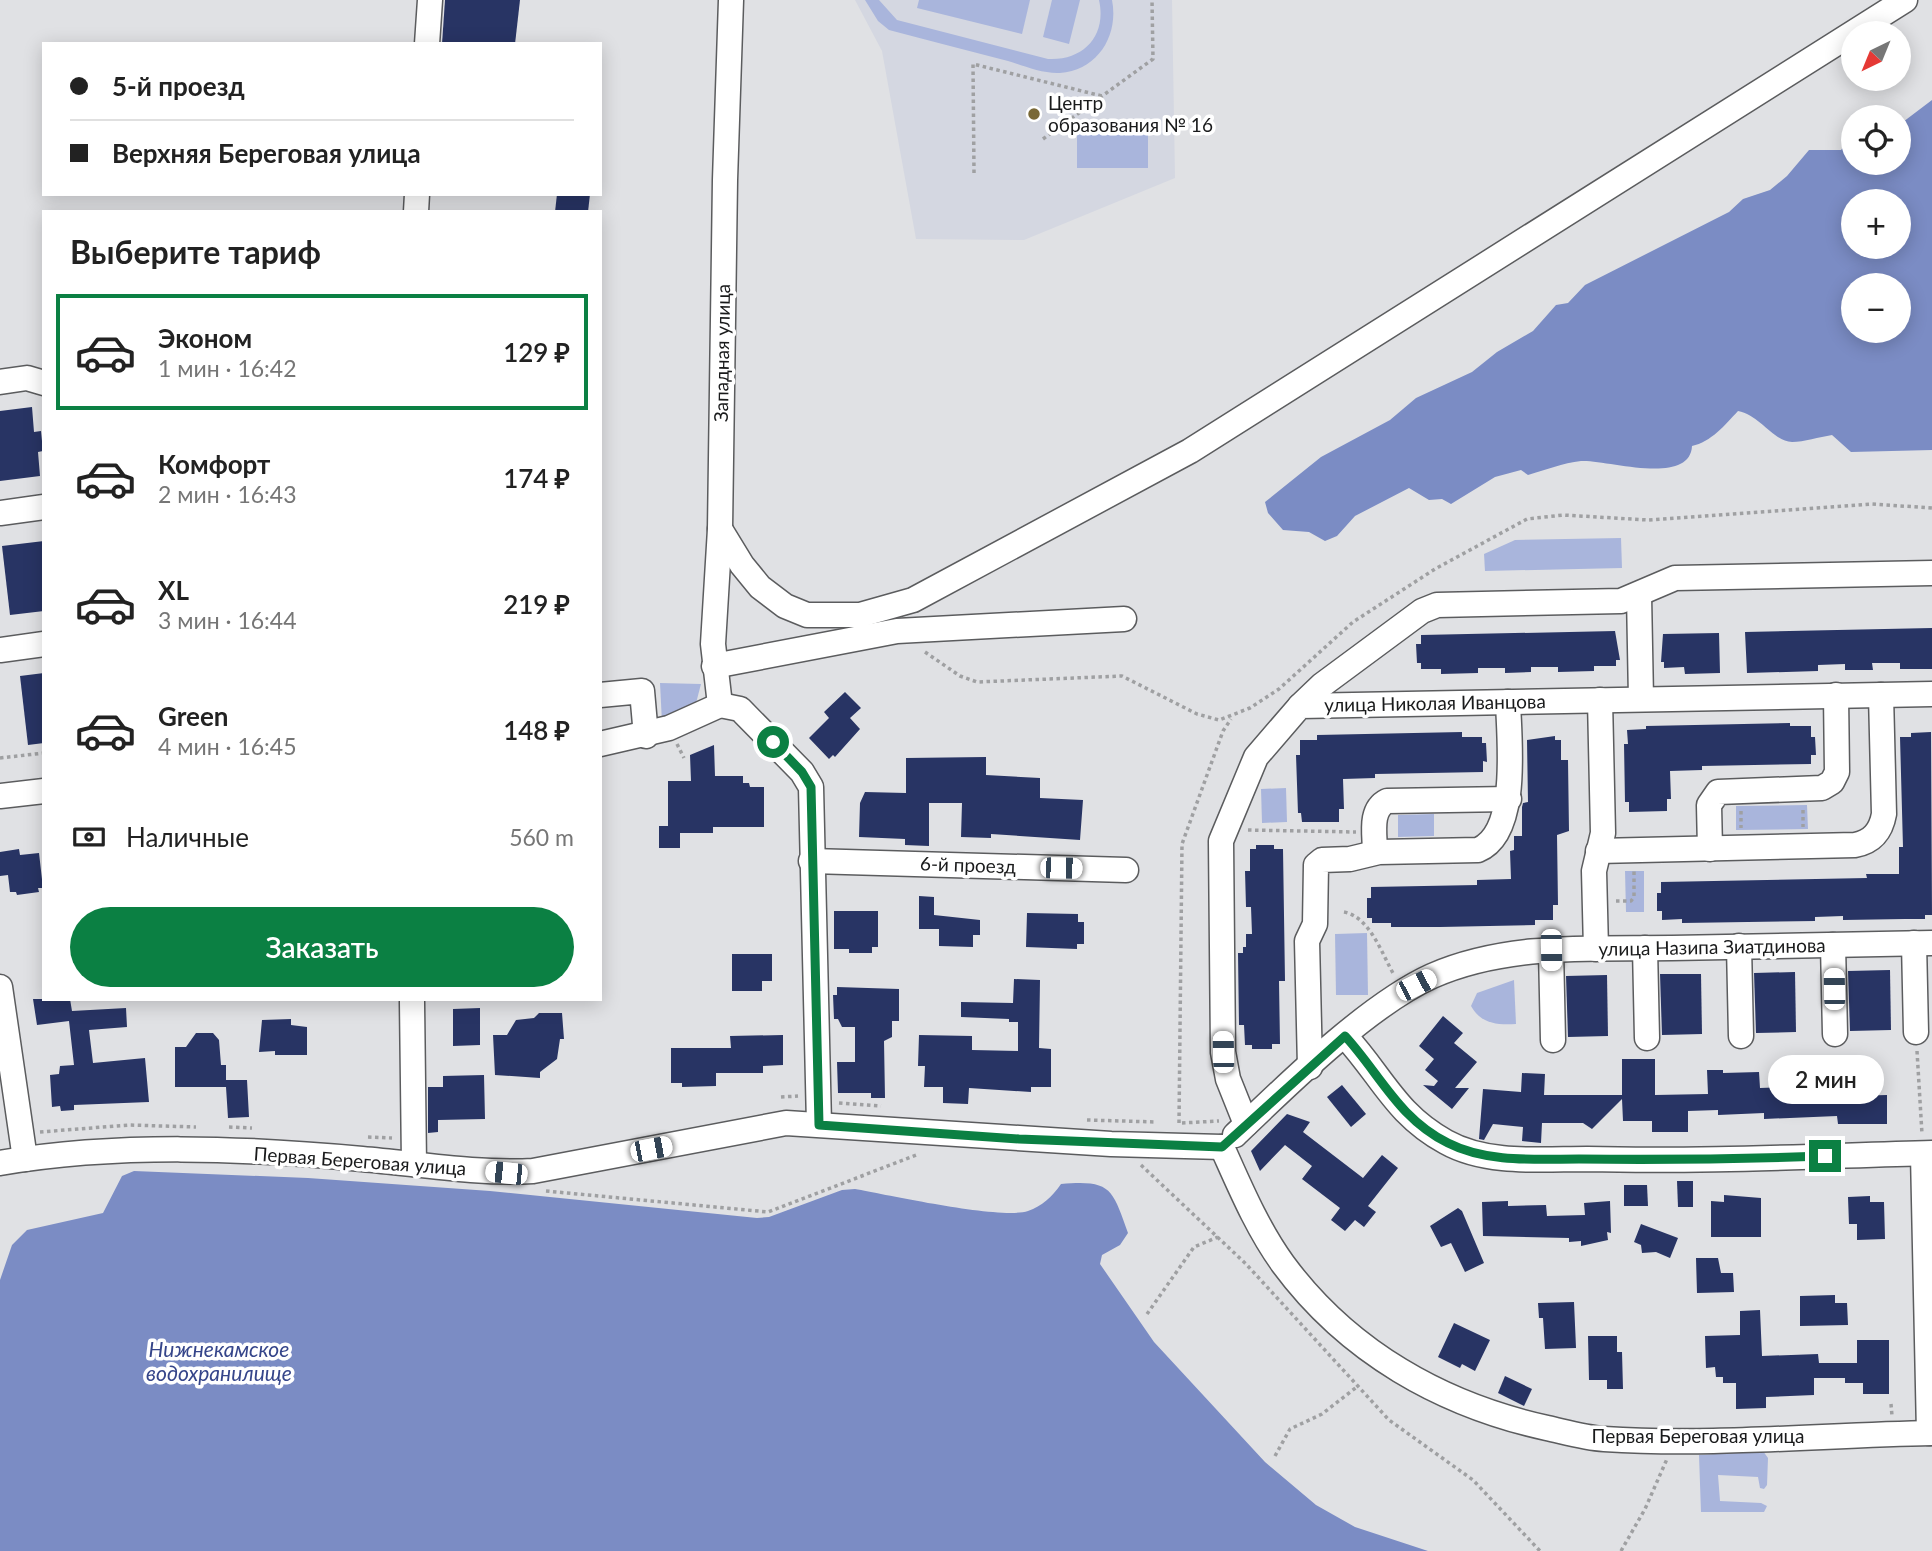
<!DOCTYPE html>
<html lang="ru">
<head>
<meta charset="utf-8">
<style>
  :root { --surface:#fff; --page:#f6f6f6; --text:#222; --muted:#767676; --line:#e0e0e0; --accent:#0b8043 }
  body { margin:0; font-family:Lato,sans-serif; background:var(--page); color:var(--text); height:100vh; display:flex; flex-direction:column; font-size:26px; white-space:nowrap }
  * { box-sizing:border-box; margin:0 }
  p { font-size:23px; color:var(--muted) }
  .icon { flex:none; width:38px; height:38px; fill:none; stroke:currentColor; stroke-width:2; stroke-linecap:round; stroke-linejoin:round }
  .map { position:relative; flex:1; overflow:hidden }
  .drawer { position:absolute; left:42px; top:210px; width:560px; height:791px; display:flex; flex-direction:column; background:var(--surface); border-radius:0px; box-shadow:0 4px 18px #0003 }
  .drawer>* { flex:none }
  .guide { position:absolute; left:42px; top:42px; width:560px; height:154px; border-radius:0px; box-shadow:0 4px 18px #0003; display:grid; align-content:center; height:154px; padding:0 28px; background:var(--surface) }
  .needle { width:46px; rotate:223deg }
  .buttons { position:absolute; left:1841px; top:21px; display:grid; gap:14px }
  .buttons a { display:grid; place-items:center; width:70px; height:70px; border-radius:50%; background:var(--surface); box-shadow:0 4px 18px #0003; font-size:35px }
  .end { position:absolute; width:32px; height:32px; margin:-16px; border:9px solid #0b8043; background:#fff; box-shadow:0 0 0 4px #fff }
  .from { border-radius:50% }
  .bubble { position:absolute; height:49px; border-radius:24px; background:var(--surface); box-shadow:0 4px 18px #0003; font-size:23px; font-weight:600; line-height:49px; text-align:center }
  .car { position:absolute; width:21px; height:42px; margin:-21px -10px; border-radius:9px; box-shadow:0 0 5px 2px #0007; background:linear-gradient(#fff 24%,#345 0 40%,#fff 0 76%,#345 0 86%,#fff 0) }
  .guide b { display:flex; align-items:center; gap:24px; height:66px; font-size:26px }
  .guide b+b { border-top:2px solid var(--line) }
  .guide i { width:18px; height:18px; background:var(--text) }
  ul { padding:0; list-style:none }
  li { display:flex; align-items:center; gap:21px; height:116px; margin:0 14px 10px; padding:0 14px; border:4px solid transparent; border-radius:0px }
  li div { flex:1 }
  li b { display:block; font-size:26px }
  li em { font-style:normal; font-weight:600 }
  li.on { border-color:var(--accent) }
  li>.icon { width:63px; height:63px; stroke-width:1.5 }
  h2 { padding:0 28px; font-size:32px; line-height:84px }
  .pay { display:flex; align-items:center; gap:18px; height:77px; padding:0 28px; font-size:26px }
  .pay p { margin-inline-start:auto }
  .button { display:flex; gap:14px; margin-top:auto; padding:14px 28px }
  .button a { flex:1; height:80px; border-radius:42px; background:var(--accent); color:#fff; font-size:28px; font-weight:600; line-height:80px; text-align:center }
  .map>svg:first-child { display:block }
</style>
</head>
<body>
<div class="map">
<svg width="1932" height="1551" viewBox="0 0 1932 1551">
  <rect width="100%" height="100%" fill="#e0e1e4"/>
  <path fill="#d4d7e1" d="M855,0H1172L1175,178L1024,240L916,239L882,51Z"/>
  <g fill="#a9b5dc">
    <path d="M865,0H879L897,20L1048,59C1084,61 1107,35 1099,0H1112C1119,35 1098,70 1060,73C1043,74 1024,66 1008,61C968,51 928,40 889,30L878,21Z"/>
    <path d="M919,0H1030L1022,34L917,8Z"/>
    <path d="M1052,0H1080L1069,44L1043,37Z"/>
    <rect x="1077" y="127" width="71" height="41"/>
    <path d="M1621,538L1622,568L1485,571L1484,554L1515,540Z"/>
    <path d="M660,683L701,684L695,707L662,723Z"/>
    <path d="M1286,788L1287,822L1262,823L1261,789Z"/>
    <path d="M1807,805L1808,829L1736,830V806Z"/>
    <path d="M1434,814V836L1398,837V815Z"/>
    <path d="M1625,871H1644V912H1626Z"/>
    <path d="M1367,933L1368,995H1336L1335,934Z"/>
    <path d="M1514,980L1516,1024C1497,1025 1481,1024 1471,1006L1477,993Z"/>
    <path d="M1763,1451L1768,1458L1767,1485L1764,1489L1760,1488L1758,1477L1718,1475L1720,1501L1761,1503L1767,1506L1764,1512H1701L1699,1455Z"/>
  </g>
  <g fill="#7b8cc4" fill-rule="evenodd">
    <path d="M1932,100V450L1851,452L1832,435C1819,437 1804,442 1792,442C1774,442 1760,415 1738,411C1725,425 1711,442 1692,446C1690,487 1605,459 1581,461C1563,463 1545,470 1528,475L1521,470L1495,477L1451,504L1442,499L1429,500L1409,488L1355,516L1337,536L1325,541L1309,532L1283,530L1268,513L1265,502L1321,457L1390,420L1416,398L1472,372L1497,352L1533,331L1556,305L1568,303L1585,285L1729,212L1743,199L1770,190L1787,176L1809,150H1841L1853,136V163H1899V125ZM1853,201H1899V247H1853ZM1853,285H1899V331H1853Z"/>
    <path d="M134,1171L308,1178L490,1191L757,1218L769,1217L842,1190L855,1189C889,1195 1001,1220 1028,1211C1042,1206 1052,1197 1061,1184C1111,1180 1112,1188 1128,1233L1120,1245L1102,1255L1100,1264L1154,1342L1265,1462L1316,1505L1355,1527L1428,1551H0V1280L12,1245L27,1230L103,1213L122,1176Z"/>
  </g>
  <g fill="#283464">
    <path d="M445,0H520L515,44H442Z"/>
    <path d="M557,194H590L588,212H555Z"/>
    <path d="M32,407L34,432L41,431L43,451L38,452L40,476L0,481V411Z"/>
    <path d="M44,541V611L10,615L2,546Z"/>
    <path d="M1932,628V669H1900V663H1872L1873,670H1845V664L1818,665V671L1747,673L1745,632Z"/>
    <path d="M1615,631L1620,660H1616V666H1594V671L1558,672V667H1531V672L1505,673V668H1478V673L1441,674V669H1421V663H1417L1416,644H1421V635Z"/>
    <path d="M1719,633L1720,673L1685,674L1684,667L1664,668V662H1661L1663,634Z"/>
    <path d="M44,673V743L28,745L20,676Z"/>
    <path d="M845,692L861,708L850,718L860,729L835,757L833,755L829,759L809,738L829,718L824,712Z"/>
    <path d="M1790,723V726H1811V737H1815L1816,755H1811V764L1702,766V770L1670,771L1671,799H1667V811L1629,812V802H1625L1624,744H1628L1627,730L1646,729V726Z"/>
    <path d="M1462,732V737H1482V743H1486L1487,762L1483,761V772L1375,774V778L1343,779L1344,809H1339V822H1302L1301,813H1298L1296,755H1300V740H1317V735Z"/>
    <path d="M1931,732L1932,915H1925V919H1905L1843,920V916L1815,917V921L1682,923V919L1662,920V911H1657V893H1661V882L1867,878L1866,874H1899V847H1903L1900,737H1911V733Z"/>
    <path d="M1555,736V740H1561V760H1568L1569,831L1557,835L1558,905H1553V920H1535V925L1440,927H1391V923H1372V918H1367V898H1371V887L1477,885V880L1511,879L1510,851L1514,850V836H1522V807L1523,803L1528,802L1527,740Z"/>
    <path d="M714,745L715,776H743V783H749L750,787H764V827H713V833H680V848H659V826H668V781H691L690,755Z"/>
    <path d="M986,757V775L1040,778V798L1083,800L1080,840L991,834V838L961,837L962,803H929V846L905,845V839L859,837L860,803L865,792L906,793V758Z"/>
    <path d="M1256,845H1274V849H1283L1285,981H1279L1280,1044H1272V1049H1252V1045H1245L1244,1025H1239L1238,953H1243V947H1246V934H1252L1251,907H1246L1245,871H1250V849H1256Z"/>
    <path d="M19,849L20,855L39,853L43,888H38L39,892L17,895L16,892H10L8,875L0,876V852Z"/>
    <path d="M919,896L934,897V915L980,920V935H973V947L939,946V929H919Z"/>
    <path d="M834,911H878V947H872V953H849V949H834Z"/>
    <path d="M1027,913L1078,914V922H1084V944H1077V949L1026,947Z"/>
    <path d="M732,954H772V981H762V991H732Z"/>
    <path d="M1890,970L1891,1030L1850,1031L1848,971Z"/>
    <path d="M1795,972L1796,1032L1756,1033L1754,973Z"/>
    <path d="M1660,974H1701L1702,1034L1662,1035Z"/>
    <path d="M1607,975L1608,1036L1568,1037L1566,976Z"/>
    <path d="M1014,979L1040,980L1039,1048L1051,1049V1087H1031V1092L969,1088L968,1104L943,1103V1087H924L925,1066H918L919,1035L972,1036V1050L1018,1051V1022H1009V1019L961,1017V1002L1013,1003Z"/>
    <path d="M837,987L899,989V1021H892V1037L884,1041L885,1098H871V1093H838L837,1062H855V1027H842L838,1019H834L833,995H837Z"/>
    <path d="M33,999H70L72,1011L126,1008L127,1027L89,1030L93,1063L145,1058L149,1102L74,1105V1110L61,1111L60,1106L52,1107L50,1075L59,1074L60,1066L74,1065L69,1021L37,1025Z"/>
    <path d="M480,1008V1045L453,1046V1009Z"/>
    <path d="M539,1013H562L564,1039H560L557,1059L540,1072V1078L495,1075L493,1035H507L516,1020L534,1018Z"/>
    <path d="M1443,1016L1463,1033L1454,1043L1477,1062L1455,1088H1469L1452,1109L1423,1085L1434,1086L1438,1081L1425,1070L1434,1059L1419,1046Z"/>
    <path d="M291,1019V1025L307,1027V1055H275V1051L259,1052L262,1020Z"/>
    <path d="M196,1033H213L219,1040L221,1065H226V1080H247L249,1117L228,1118L226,1087H175V1047H186Z"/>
    <path d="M783,1035V1065L763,1066V1073H716V1086L682,1087V1083H671V1048H731L730,1036Z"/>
    <path d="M1622,1059H1655V1095L1708,1094L1707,1070H1723V1073L1759,1072L1760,1088L1817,1086V1097L1887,1095V1124H1838L1837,1116L1764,1119V1113L1718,1115V1110L1688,1111V1132H1652V1121H1623L1622,1099L1592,1129L1583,1123H1542L1541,1143L1522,1141L1523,1127L1493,1124L1484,1140L1479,1139L1483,1089L1521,1092L1522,1073L1545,1074L1544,1095H1622Z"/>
    <path d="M484,1075L485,1119L438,1120V1132L428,1133V1087H443V1076Z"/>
    <path d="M1342,1085L1366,1114L1351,1127L1327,1097Z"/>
    <path d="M1287,1114L1310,1122L1303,1132L1363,1178L1382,1155L1398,1168L1368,1206L1376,1212L1364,1227L1355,1220L1345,1231L1331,1220L1340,1208L1302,1179L1312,1166L1285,1145L1260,1171L1251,1151Z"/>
    <path d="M1677,1181H1693V1207H1678Z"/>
    <path d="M1624,1185H1647L1648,1206H1624Z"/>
    <path d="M1724,1195L1761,1198V1237H1711V1201L1724,1202Z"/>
    <path d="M1870,1196V1202H1884L1885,1239L1857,1240V1224H1849L1848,1197Z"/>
    <path d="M1508,1201V1206L1546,1205L1547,1216L1585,1215L1584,1203L1610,1201L1611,1233L1607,1232L1608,1240L1581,1246V1241L1569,1242V1238L1483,1236L1482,1202Z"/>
    <path d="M1458,1208L1462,1211L1484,1263L1465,1272L1451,1243L1441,1247L1430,1226Z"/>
    <path d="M1641,1224L1678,1238L1670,1258L1656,1252L1642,1253L1641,1245L1634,1242Z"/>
    <path d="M1696,1258H1718L1721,1273H1733L1734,1292L1697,1293Z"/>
    <path d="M1835,1295V1303H1847L1848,1325L1800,1326V1296Z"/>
    <path d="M1574,1302L1576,1348L1545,1349L1543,1318H1539L1538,1303Z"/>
    <path d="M1760,1310L1762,1356L1818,1354L1819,1363H1857V1340H1889V1394H1863V1383H1845V1378H1814V1395L1766,1397V1408L1736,1409V1383H1723V1377H1716L1715,1367L1706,1368L1705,1336L1740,1335V1311Z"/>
    <path d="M1454,1323L1490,1340L1475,1371L1462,1364L1460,1368L1438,1357Z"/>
    <path d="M1588,1336H1617V1352H1622L1623,1389H1607V1380H1589Z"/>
    <path d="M1505,1376L1532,1389L1524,1406L1498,1393Z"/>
  </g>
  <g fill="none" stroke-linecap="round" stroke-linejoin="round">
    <g stroke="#5b5c5e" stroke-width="27">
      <g id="minor">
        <path d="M427,44L430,0"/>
        <path d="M416,212L417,194"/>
        <path d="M0,382L27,378L44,383"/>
        <path d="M0,513L44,507"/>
        <path d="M720,529L742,565L760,587L785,606L807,615H860L913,600L1190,451L1905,0"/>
        <path d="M1639,595L1641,699"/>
        <path d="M0,650L44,644"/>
        <path d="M714,666L897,631L1124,619"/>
        <path d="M600,695L642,691L646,736"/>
        <path d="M720,705L713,644L720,529L725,180L731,0"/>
        <path d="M1300,706L1322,685L1422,611L1437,605L1621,601L1675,578L1932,573"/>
        <path d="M600,744L669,728L720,705L740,709L802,772L811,787L819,1124"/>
        <path d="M0,796L44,791"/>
        <path d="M1710,849L1709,805L1718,792L1822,788L1832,782L1837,772L1836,695"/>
        <path d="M1598,851L1855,845C1872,842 1881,831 1884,814L1881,695"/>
        <path d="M1375,852C1375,835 1369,810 1387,801L1509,799"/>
        <path d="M811,861L1126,870"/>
        <path d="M1914,943L1916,1032"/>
        <path d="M1833,945L1835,1034"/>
        <path d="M1739,946L1741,1036"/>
        <path d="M1645,948L1647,1038"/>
        <path d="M1596,949L1594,871L1603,833L1600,700"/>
        <path d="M1551,950L1553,1040"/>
        <path d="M0,987L25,1159"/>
        <path d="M412,1002L414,1164"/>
        <path d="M1345,1036C1382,1076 1395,1114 1446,1142C1487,1165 1542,1159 1587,1159C1702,1162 1817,1156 1932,1153"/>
        <path d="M1310,1067L1307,941L1315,924L1316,865L1322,860L1350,859L1379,852L1478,850C1520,833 1509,738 1508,702"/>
        <path d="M1246,1124L1228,1079L1223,1052L1221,841L1256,757L1300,706L1932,694"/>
        <path d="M1235,1135C1287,1085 1368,1005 1432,976C1507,943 1592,949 1672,948C1759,946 1845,945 1932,943"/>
        <path d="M1222,1147C1240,1187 1257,1228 1283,1264C1348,1352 1442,1405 1547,1428C1565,1432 1585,1438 1604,1439C1713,1446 1823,1435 1932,1433"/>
        <path d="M1923,1154L1929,1433"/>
        <path d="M0,1163C118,1143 243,1148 362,1159C419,1164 476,1174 533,1171L786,1123L1111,1144L1222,1147"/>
      </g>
    </g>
    <g stroke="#9fa0a2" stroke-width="3.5" stroke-dasharray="3.5 3.5" stroke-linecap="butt">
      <path d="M1043,139L1153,59L1152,0"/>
      <path d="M974,173L973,64L1102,96"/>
      <path d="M925,652L960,676L977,682L1122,676L1197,714L1219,720L1250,708L1279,689L1353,622L1435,569L1527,519L1563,515L1648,520L1872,504L1932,508"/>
      <path d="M677,744L684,758"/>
      <path d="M0,758L44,753"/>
      <path d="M1803,810V827"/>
      <path d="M1741,811V828"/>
      <path d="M1248,830L1356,832"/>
      <path d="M1616,901H1631L1634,897V870"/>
      <path d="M1344,912C1370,917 1382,954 1394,975"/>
      <path d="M1917,1051L1922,1134"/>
      <path d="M781,1097L798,1096"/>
      <path d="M839,1103L881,1106"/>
      <path d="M1087,1120L1157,1122"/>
      <path d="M1179,1123L1182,844L1223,731L1231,719"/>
      <path d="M1182,1123L1219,1121"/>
      <path d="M229,1127L252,1128"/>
      <path d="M40,1132L129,1125L196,1127"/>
      <path d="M368,1137L392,1138"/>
      <path d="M1141,1165L1246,1264L1389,1420L1473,1480L1540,1551"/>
      <path d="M546,1191L768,1212L919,1154"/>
      <path d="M1147,1314L1194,1247L1218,1237"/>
      <path d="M1891,1404L1892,1416"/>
      <path d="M1275,1456L1290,1429L1322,1414L1358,1386"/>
      <path d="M1621,1551L1645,1509L1667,1459"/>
    </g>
    <use href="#minor" stroke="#fff" stroke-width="24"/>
  </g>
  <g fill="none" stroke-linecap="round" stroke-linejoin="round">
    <path stroke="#0b8043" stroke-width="9" d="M773,742L802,772L811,787L819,1125L1019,1139L1222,1147L1345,1036C1380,1074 1398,1118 1448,1143C1487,1163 1536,1159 1579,1159C1661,1160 1743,1159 1825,1156"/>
  </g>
  <circle fill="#796836" stroke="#fff" stroke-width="2.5" cx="1034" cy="114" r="7"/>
  <g text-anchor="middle" stroke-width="7" stroke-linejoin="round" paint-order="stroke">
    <g font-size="19" fill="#191a1b" stroke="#fff" text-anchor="start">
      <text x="1048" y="110">Центр<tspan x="1048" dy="22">образования № 16</tspan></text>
    </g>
    <g font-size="19" fill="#191a1b" stroke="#fff">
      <text transform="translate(722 353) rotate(-89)" y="7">Западная улица</text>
      <text transform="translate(1435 703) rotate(-1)" y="7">улица Николая Иванцова</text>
      <text transform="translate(968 865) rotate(2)" y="7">6-й проезд</text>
      <text transform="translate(1712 947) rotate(-1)" y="7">улица Назипа Зиатдинова</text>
      <text transform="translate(360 1161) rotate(4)" y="7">Первая Береговая улица</text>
      <text x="1698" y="1443">Первая Береговая улица</text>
    </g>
    <g font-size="21" font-style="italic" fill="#35458a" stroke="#fff">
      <text x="219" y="1357">Нижнекамское<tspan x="219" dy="24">водохранилище</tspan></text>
    </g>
  </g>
</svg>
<div class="buttons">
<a><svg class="needle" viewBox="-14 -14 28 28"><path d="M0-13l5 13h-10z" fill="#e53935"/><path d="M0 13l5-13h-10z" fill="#767676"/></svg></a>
<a><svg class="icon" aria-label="locate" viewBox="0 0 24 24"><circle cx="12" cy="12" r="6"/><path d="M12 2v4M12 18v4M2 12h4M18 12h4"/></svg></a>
<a>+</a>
<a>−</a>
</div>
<i class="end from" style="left:773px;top:742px"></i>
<i class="end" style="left:1825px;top:1156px"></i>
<div class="bubble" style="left:1768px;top:1055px;width:116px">2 мин</div>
<i class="car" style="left:1061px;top:868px;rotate:91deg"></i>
<i class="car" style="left:1551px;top:950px;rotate:179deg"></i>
<i class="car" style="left:1416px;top:985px;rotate:63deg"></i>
<i class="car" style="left:1834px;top:989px;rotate:359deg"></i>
<i class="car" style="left:1223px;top:1052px;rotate:359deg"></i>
<i class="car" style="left:651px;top:1149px;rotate:79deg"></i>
<i class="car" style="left:506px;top:1173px;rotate:276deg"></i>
<div class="guide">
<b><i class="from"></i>5-й проезд</b>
<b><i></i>Верхняя Береговая улица</b>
</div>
<section class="drawer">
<h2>Выберите тариф</h2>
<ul>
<li class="on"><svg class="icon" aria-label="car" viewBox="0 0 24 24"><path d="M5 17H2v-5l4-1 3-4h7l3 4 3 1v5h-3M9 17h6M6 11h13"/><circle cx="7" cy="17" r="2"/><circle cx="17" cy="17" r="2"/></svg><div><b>Эконом</b><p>1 мин · 16:42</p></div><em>129 ₽</em></li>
<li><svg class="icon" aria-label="car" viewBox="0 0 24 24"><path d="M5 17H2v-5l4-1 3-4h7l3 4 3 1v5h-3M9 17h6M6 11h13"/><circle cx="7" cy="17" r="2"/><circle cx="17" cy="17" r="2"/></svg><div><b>Комфорт</b><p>2 мин · 16:43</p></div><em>174 ₽</em></li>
<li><svg class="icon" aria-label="car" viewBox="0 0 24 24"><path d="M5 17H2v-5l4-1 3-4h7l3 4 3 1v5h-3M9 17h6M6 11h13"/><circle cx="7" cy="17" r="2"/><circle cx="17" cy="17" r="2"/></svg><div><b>XL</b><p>3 мин · 16:44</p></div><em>219 ₽</em></li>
<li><svg class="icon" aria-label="car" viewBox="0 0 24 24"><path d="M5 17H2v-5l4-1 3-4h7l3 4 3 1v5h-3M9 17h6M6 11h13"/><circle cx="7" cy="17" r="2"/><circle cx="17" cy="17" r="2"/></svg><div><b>Green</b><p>4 мин · 16:45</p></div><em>148 ₽</em></li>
</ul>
<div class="pay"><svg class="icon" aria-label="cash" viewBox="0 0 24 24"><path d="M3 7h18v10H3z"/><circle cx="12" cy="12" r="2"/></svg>Наличные<p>560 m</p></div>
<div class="button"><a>Заказать</a></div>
</section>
</div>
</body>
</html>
